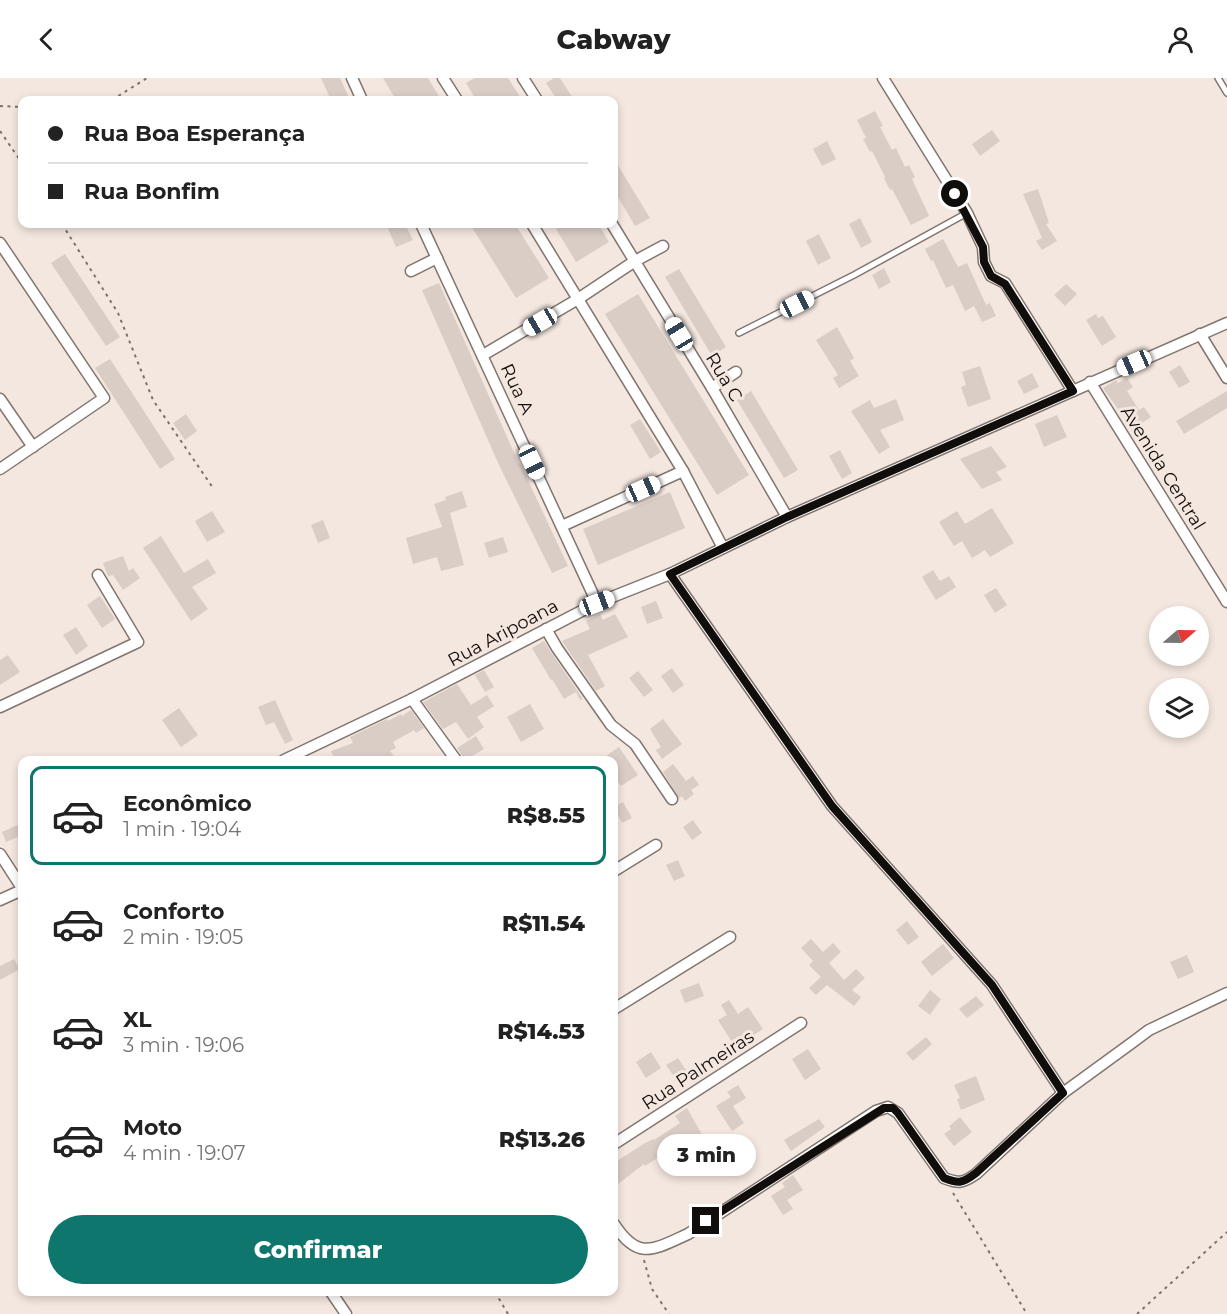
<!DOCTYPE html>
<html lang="pt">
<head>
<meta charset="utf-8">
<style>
  :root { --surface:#fff; --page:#f6f6f6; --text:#222; --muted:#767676; --line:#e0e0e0; --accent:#0f766e }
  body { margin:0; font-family:Montserrat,sans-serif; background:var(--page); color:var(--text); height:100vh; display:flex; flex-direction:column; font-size:22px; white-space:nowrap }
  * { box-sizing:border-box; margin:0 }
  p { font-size:20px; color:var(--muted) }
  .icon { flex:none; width:33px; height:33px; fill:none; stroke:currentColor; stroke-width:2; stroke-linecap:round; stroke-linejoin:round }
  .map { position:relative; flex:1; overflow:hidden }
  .side { position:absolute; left:18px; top:678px; width:600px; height:540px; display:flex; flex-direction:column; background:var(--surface); border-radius:12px; box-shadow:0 3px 9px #0003 }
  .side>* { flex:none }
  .guide { position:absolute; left:18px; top:18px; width:600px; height:132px; border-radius:12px; box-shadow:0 3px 9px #0003; display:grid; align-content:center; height:132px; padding:0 30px; background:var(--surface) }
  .needle { width:39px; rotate:70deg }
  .buttons { position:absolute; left:1149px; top:528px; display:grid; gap:12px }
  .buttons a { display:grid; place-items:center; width:60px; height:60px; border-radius:50%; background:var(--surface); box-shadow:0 3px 9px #0003; font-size:30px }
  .end { position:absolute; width:27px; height:27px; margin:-14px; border:8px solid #110d0b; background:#fff; box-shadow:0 0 0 3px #fff }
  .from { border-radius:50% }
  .bubble { position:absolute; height:42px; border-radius:21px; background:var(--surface); box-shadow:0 3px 9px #0003; font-size:20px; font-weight:800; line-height:42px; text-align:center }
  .car { position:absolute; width:18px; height:36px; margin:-18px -9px; border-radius:8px; box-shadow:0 0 4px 2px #0007; background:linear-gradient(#fff 24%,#345 0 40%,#fff 0 76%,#345 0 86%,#fff 0) }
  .guide b { display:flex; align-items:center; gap:21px; height:57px; font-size:22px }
  .guide b+b { border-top:2px solid var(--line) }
  .guide i { width:15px; height:15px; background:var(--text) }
  ul { padding:10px 0 0; list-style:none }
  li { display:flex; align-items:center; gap:18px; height:99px; margin:0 12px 9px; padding:0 18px; border:3px solid transparent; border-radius:12px }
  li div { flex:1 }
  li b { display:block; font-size:22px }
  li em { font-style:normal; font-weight:800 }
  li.current { border-color:var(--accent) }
  li>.icon { width:54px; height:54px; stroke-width:1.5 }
  .primary-button { display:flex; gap:12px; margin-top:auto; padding:12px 30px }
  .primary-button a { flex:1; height:69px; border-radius:36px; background:var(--accent); color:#fff; font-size:24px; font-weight:800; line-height:69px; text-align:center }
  header { display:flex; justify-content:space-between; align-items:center; height:78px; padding:0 30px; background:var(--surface); font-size:27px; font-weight:800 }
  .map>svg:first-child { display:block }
</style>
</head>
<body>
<header><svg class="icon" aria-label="back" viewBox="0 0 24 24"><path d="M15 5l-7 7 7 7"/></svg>Cabway<svg class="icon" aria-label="person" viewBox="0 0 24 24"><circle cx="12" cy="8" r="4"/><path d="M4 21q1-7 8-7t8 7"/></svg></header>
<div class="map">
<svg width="1227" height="1236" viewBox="0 0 1227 1236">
  <rect width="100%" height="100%" fill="#f4e7e0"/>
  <g fill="#dacdc6">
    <path d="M321,0H340L350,22H331Z"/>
    <path d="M383,0H428L441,22H396Z"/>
    <path d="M475,0H508L522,22H476L466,5Z"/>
    <path d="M554,0H560L574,22H557L546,5Z"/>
    <path d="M875,33L883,48L880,49L892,72L896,70L905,89L909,87L915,99L912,101L929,138L911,147L892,111L890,112L884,100L885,99L872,73L870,74L863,61L866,60L857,42Z"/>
    <path d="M992,52L1000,63L980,78L972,66Z"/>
    <path d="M827,63L836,81L822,88L813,71Z"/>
    <path d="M614,81L650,140L635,148L614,112Z"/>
    <path d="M1038,111L1049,145L1046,146L1057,163L1042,172L1036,163L1042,160L1023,116Z"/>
    <path d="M860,140L872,164L861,170L849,146Z"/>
    <path d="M386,146H405L413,162L396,169Z"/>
    <path d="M470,146H515L549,200L516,220Z"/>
    <path d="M553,146H598L609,164L576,184Z"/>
    <path d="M819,156L831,180L818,187L806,163Z"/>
    <path d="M943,161L958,189L967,185L986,227L990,225L996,238L982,244L974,228L965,233L953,207L946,210L933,182L931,183L925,171Z"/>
    <path d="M65,176L120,259L106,268L51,185Z"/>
    <path d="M884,190L891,204L879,211L872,197Z"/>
    <path d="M679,191L726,269L712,278L665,199Z"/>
    <path d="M439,205L519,386L520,385L568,488L552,495L499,387L422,212Z"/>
    <path d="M1066,206L1077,216L1065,228L1054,217Z"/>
    <path d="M638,216L749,397L717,417L605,236Z"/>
    <path d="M1096,236L1098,240L1103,238L1116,259L1102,268L1086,242Z"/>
    <path d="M837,249L854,280L850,283L859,298L839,310L833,300L838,297L816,262Z"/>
    <path d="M110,281L175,381L160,391L95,290Z"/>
    <path d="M1180,287L1190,304L1179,310L1169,294Z"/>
    <path d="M980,288L991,321L968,329L961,309L966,307L962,294Z"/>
    <path d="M1032,295L1039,309L1024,316L1017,303Z"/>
    <path d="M1127,300L1133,309L1127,313L1139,332L1144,329L1151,339L1134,350L1123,333L1120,334L1103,310L1116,302L1118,305Z"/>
    <path d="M751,313L798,392L784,400L737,322Z"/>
    <path d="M1227,313V330L1184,356L1176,343Z"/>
    <path d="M896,321L904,342L880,352L890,369L879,376L851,333L870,322L874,330Z"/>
    <path d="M186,336L197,353L185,362L173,345Z"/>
    <path d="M1057,337L1067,359L1044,369L1035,346Z"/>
    <path d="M640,341L661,374L650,381L630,347Z"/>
    <path d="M991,368L1007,389L996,394L1002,402L982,411L960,381Z"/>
    <path d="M840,372L852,395L842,401L829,378Z"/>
    <path d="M462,413L467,429L450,435L464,487L441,493L437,479L413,486L406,460L442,449L434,426L446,422L445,419Z"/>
    <path d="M670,414L685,450L598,487L583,451Z"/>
    <path d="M992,430L1014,465L990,479L985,472L972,480L962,463L954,468L939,444L957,433L965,446Z"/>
    <path d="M212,433L225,454L207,464L195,443Z"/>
    <path d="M323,442L330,460L318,465L311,447Z"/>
    <path d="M161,458L184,495L208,481L216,495L192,509L208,531L191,543L143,470Z"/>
    <path d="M503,459L508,474L489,480L484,465Z"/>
    <path d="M123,478L129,493L133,490L140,500L123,512L113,497L108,498L103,485Z"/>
    <path d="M933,492L940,503L949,498L956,509L936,522L922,499Z"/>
    <path d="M996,510L1007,527L995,535L984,517Z"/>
    <path d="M100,518L115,541L102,550L87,527Z"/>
    <path d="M656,523L663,540L647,546L641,529Z"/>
    <path d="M600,536L603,542L615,536L628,559L588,577L605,608L596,613L562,563L590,551L586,543Z"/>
    <path d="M76,549L88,568L76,577L63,557Z"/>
    <path d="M544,563L551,574L583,621L580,622L576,614L564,621L552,601L551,602L532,570Z"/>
    <path d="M8,577L20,594L0,607V582Z"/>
    <path d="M672,590L684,607L673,615L661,598Z"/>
    <path d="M484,592L494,609L485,614L475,597Z"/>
    <path d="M638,593L653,612L644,619L629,600Z"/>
    <path d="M457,606L471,627L487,617L494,628L477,639L484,649L468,661L456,644L443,651L423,624Z"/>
    <path d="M275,622L293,662L285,666L274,644L266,647L258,629Z"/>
    <path d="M530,626L544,651L521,664L507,639Z"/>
    <path d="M179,630L198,657L181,669L162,642Z"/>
    <path d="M411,632L424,650L416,655L414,652L393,664L396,670L390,673L397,682H335L331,673L353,665L350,659L387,641L388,643L401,636L402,638Z"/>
    <path d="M663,641L682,666L662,681L656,672L661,669L650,651Z"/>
    <path d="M476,658L484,671L465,682L457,670Z"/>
    <path d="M619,669L638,697L621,708L614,698V682H600Z"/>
    <path d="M673,686L686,703L693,698L699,707L691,712L694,716L685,723L682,718L679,720L663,694Z"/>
    <path d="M623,724L632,740L622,745L614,729Z"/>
    <path d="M693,742L702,755L692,762L683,749Z"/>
    <path d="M20,746L22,757L6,764L2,754Z"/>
    <path d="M678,782L685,798L674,803L666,787Z"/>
    <path d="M907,843L919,859L908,867L896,852Z"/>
    <path d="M811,861L823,874L833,865L841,874L829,885L844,902L856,891L865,900L852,912L861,919L854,928L827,907L816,917L809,910L821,899L809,887L813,883L801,870Z"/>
    <path d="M943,866L954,880L932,898L921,884Z"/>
    <path d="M1187,877L1194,894L1178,901L1170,884Z"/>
    <path d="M14,881L20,891L0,902V888Z"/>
    <path d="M699,905L704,918L685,925L680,912Z"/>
    <path d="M930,912L941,921L930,937L918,928Z"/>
    <path d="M976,918L984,927L967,940L959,931Z"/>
    <path d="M729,922L738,936L748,929L763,951L747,961L749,964L737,972L718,942L727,937L721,927Z"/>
    <path d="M926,959L932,966L913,983L906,975Z"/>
    <path d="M808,971L821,991L805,1002L792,981Z"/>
    <path d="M651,974L661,990L646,1000L636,984Z"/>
    <path d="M678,980L688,995L677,1003L666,987Z"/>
    <path d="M976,998L985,1022L961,1032L957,1021L960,1020L954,1007Z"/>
    <path d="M738,1007L746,1020L733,1028L744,1045L732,1053L716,1028L731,1019L727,1014Z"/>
    <path d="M687,1030L710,1071L700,1077L688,1060L645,1088L644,1086L614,1109V1085L645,1065L654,1061V1062L680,1045L675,1038Z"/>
    <path d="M960,1039L972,1054L954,1068L944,1056L951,1051L949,1048Z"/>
    <path d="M819,1041L825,1049L791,1073L784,1062Z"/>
    <path d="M793,1097L803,1112L787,1122L793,1131L783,1137L771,1118L785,1109L782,1105Z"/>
  </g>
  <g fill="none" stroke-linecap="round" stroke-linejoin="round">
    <g stroke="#80756f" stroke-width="8">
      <g id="lane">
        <path d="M1218,0L1227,15"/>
        <path d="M739,255L854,197L967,135"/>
      </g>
    </g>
    <g stroke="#80756f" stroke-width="13">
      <g id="street">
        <path d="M352,0L362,22"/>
        <path d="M443,0L457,22"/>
        <path d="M523,0L537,22"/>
        <path d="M883,0L967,135L983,169L984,184L991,198L1005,205L1073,313"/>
        <path d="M421,146L597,525"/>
        <path d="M532,146L683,393L723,470"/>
        <path d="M612,146L712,310L787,439"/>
        <path d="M0,165L104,320L0,391"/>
        <path d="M411,193L437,180"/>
        <path d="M1200,256L1227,300"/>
        <path d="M483,277L578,221L635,183L663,168"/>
        <path d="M1090,304L1227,524"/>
        <path d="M712,310L736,294"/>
        <path d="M0,321L33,369"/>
        <path d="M562,448L683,393"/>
        <path d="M670,496L832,728L992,907L1063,1015"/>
        <path d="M546,551L557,570L611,647L635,666L672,721"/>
        <path d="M412,621L456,682"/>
        <path d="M0,629L138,564L98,497"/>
        <path d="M284,682L412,621L597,525L670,496L787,439L1227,245"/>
        <path d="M0,776L22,810"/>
        <path d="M614,793L656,767"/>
        <path d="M0,822L22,812"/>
        <path d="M614,931L730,859"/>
        <path d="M614,1066L801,945"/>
        <path d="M614,1146C638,1183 653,1172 688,1156L876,1033L888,1029L898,1035L944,1100C959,1106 963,1105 976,1096L1063,1015L1133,964L1149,952L1227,915"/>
        <path d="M331,1214L346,1236"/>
      </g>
    </g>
    <g stroke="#7a726d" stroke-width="2" stroke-dasharray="3 4.5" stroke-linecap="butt">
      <path d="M112,22L147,0"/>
      <path d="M0,28L22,29"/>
      <path d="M0,53L22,85"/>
      <path d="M62,146L118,235L153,322L213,410"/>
      <path d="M953,1115L1027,1236"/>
      <path d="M644,1182L652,1211L669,1236"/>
      <path d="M495,1214L508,1236"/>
      <path d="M1137,1236L1227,1154"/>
    </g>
    <use href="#lane" stroke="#fff" stroke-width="5"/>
    <use href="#street" stroke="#fff" stroke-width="10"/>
  </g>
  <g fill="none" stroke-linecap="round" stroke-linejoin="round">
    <path stroke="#110d0b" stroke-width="8" d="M706,1143L884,1030H893L898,1035L944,1100C959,1106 963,1105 976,1095L1063,1015L992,907L832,728L670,496L787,439L1073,313L1005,206L991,198L984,184L983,169L955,116"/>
  </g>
  <g text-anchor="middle" stroke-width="6" stroke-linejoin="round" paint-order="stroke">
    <g font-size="18" fill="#110d0b" stroke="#f4e7e0">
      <text transform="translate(724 299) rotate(59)" y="6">Rua C</text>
      <text transform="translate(517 311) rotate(65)" y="6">Rua A</text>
      <text transform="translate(1163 390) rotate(58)" y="6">Avenida Central</text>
      <text transform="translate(503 555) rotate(-28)" y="6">Rua Aripoana</text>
      <text transform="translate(698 992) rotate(-33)" y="6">Rua Palmeiras</text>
    </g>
  </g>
</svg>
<div class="buttons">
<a><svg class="needle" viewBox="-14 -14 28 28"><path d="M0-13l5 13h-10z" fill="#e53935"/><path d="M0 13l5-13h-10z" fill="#767676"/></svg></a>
<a><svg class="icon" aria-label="layers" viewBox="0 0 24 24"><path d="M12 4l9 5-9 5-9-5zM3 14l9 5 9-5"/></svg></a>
</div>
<i class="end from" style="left:955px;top:116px"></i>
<i class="end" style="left:706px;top:1143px"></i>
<div class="bubble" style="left:657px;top:1056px;width:99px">3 min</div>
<i class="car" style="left:797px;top:226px;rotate:63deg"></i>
<i class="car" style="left:540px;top:244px;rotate:240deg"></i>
<i class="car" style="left:679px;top:256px;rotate:329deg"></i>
<i class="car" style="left:1134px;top:285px;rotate:246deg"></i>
<i class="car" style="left:532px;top:384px;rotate:155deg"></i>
<i class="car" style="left:643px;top:411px;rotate:66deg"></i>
<i class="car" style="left:597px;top:525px;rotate:69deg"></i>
<div class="guide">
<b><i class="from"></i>Rua Boa Esperança</b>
<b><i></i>Rua Bonfim</b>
</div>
<section class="side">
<ul>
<li class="current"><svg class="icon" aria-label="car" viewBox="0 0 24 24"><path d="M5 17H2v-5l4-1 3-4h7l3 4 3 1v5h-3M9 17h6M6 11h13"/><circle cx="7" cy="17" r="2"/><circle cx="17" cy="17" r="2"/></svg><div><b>Econômico</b><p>1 min · 19:04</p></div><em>R$8.55</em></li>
<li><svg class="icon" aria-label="car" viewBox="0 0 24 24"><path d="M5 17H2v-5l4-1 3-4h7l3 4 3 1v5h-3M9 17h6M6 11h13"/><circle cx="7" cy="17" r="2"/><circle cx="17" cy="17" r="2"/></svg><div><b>Conforto</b><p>2 min · 19:05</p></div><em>R$11.54</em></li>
<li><svg class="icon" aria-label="car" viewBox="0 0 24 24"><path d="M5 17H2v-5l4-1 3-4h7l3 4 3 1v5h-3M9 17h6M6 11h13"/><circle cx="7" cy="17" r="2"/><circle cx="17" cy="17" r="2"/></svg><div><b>XL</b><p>3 min · 19:06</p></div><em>R$14.53</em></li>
<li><svg class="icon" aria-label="car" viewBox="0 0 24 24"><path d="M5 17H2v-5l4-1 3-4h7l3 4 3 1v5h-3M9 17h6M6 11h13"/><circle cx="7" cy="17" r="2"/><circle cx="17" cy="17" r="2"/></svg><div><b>Moto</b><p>4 min · 19:07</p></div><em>R$13.26</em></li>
</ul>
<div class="primary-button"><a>Confirmar</a></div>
</section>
</div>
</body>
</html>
